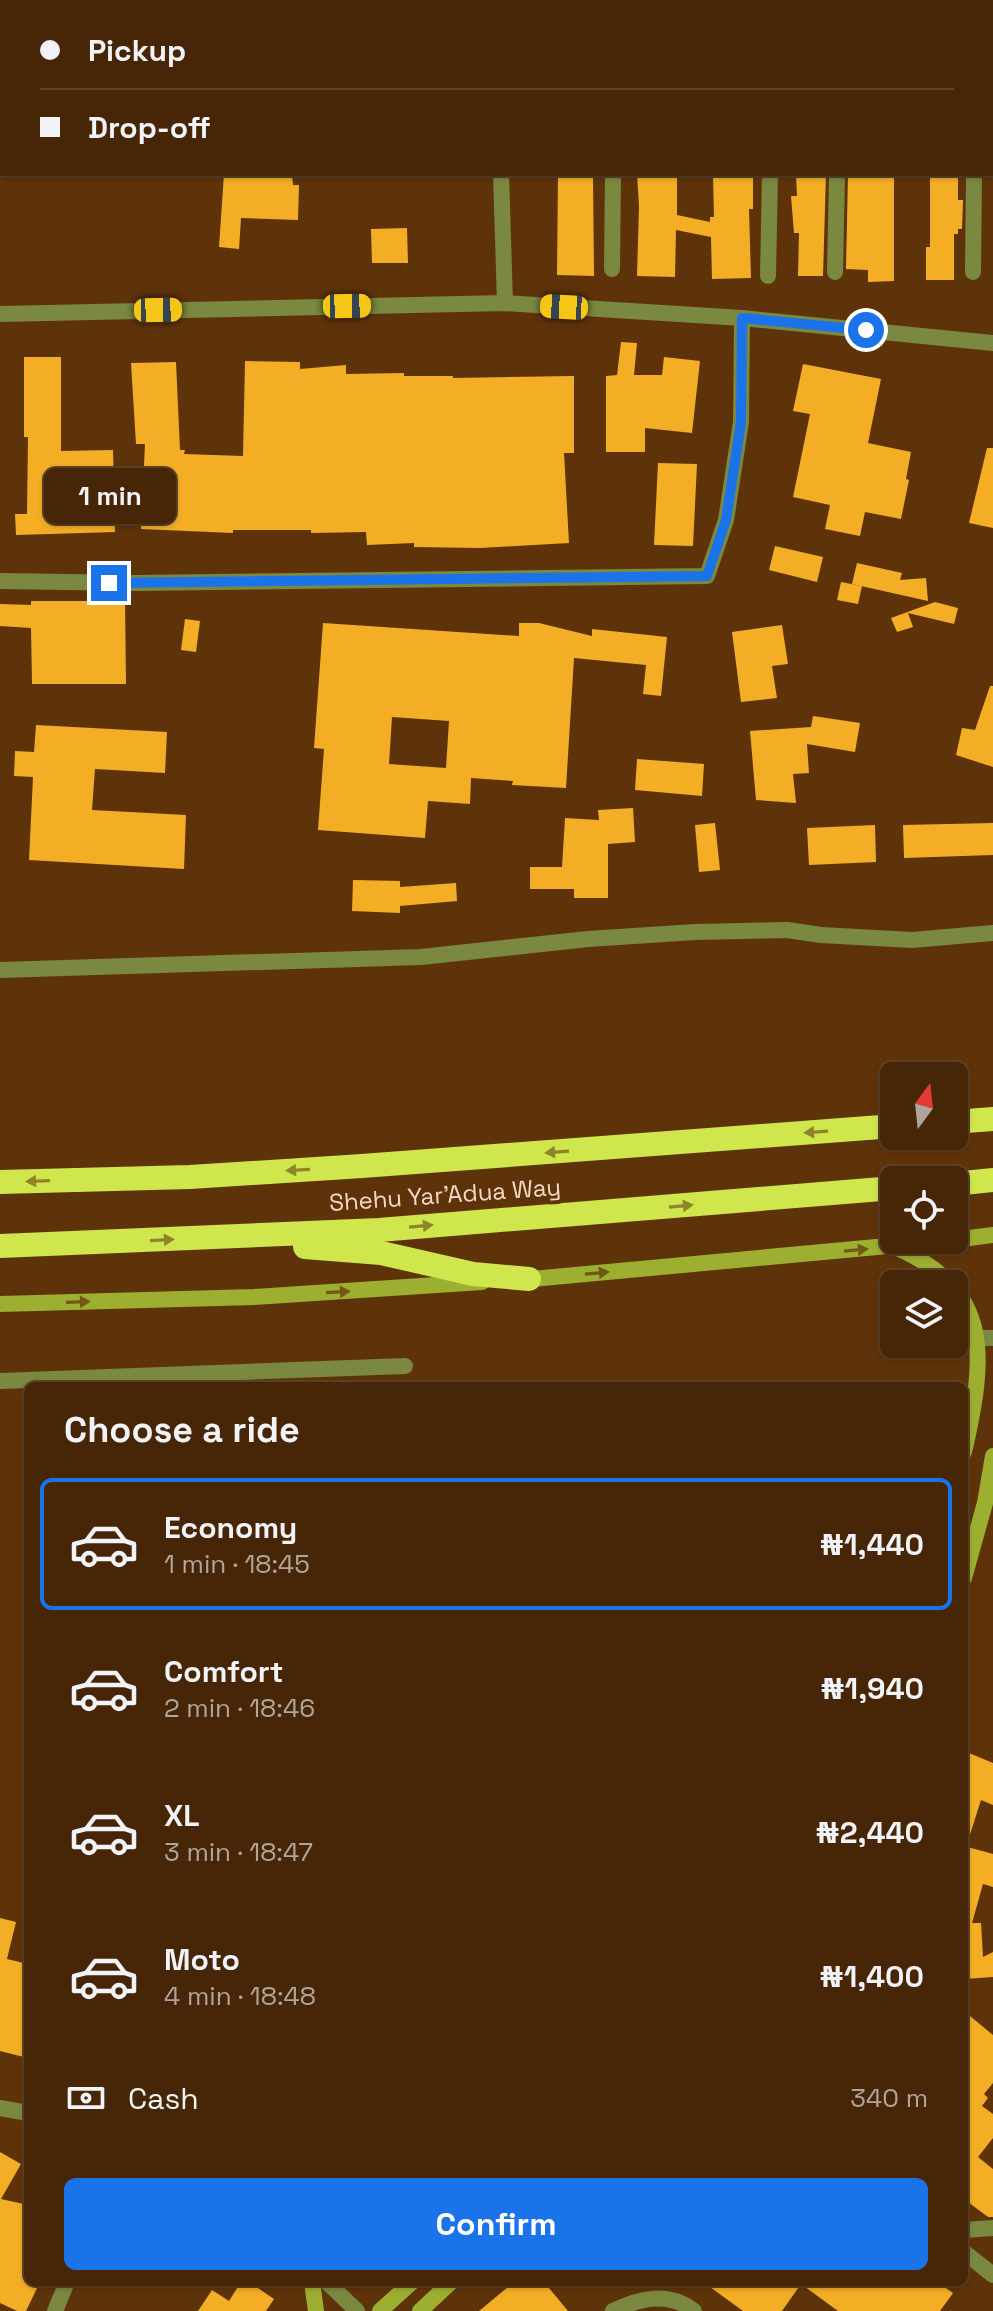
<!DOCTYPE html>
<html lang="en">
<head>
<meta charset="utf-8">
<style>
  :root { --surface:#472608; --page:#513216; --text:#f1f3f6; --muted:#b0a59c; --line:#5f4329; --accent:#1a73e8 }
  body { margin:0; font-family:"Space Grotesk",sans-serif; background:var(--page); color:var(--text); height:100vh; display:flex; flex-direction:column; font-size:30px; white-space:nowrap }
  * { box-sizing:border-box; margin:0 }
  p { font-size:26px; color:var(--muted) }
  .icon { flex:none; width:44px; height:44px; fill:none; stroke:currentColor; stroke-width:2; stroke-linecap:round; stroke-linejoin:round }
  .map { position:relative; flex:1; overflow:hidden }
  .details { position:absolute; left:24px; top:1382px; width:944px; height:904px; display:flex; flex-direction:column; background:var(--surface); border-radius:12px; box-shadow:0 2px 6px #0004,0 0 0 2px var(--line) }
  .details>* { flex:none }
  .top-card { position:absolute; left:0px; top:0px; width:994px; height:176px; box-shadow:0 2px 6px #0004,0 0 0 2px var(--line); display:grid; align-content:center; height:176px; padding:0 40px; background:var(--surface) }
  .needle { width:52px; rotate:15deg }
  .controls { position:absolute; left:880px; top:1062px; display:grid; gap:16px }
  .controls a { display:grid; place-items:center; width:88px; height:88px; border-radius:12px; background:var(--surface); box-shadow:0 2px 6px #0004,0 0 0 2px var(--line); font-size:40px }
  .end { position:absolute; width:36px; height:36px; margin:-18px; border:10px solid #1a73e8; background:#fff; box-shadow:0 0 0 4px #fff }
  .from { border-radius:50% }
  .bubble { position:absolute; height:56px; border-radius:12px; background:var(--surface); box-shadow:0 2px 6px #0004,0 0 0 2px var(--line); font-size:26px; font-weight:600; line-height:56px; text-align:center }
  .car { position:absolute; width:24px; height:48px; margin:-24px -12px; border-radius:10px; box-shadow:0 0 6px 2px #0007; background:linear-gradient(#f5c518 24%,#345 0 40%,#f5c518 0 76%,#345 0 86%,#f5c518 0) }
  .top-card b { display:flex; align-items:center; gap:28px; height:76px; font-size:30px }
  .top-card b+b { border-top:2px solid var(--line) }
  .top-card i { width:20px; height:20px; background:var(--text) }
  ul { padding:0; list-style:none }
  li { display:flex; align-items:center; gap:24px; height:132px; margin:0 16px 12px; padding:0 24px; border:4px solid transparent; border-radius:12px }
  li div { flex:1 }
  li b { display:block; font-size:30px }
  li em { font-style:normal; font-weight:600 }
  li.current { border-color:var(--accent) }
  li>.icon { width:72px; height:72px; stroke-width:1.5 }
  h2 { padding:0 40px; font-size:36px; line-height:96px }
  .pay { display:flex; align-items:center; gap:20px; height:88px; padding:0 40px; font-size:30px }
  .pay p { margin-inline-start:auto }
  .button { display:flex; gap:16px; margin-top:auto; padding:16px 40px }
  .button a { flex:1; height:92px; border-radius:12px; background:var(--accent); color:#fff; font-size:32px; font-weight:600; line-height:92px; text-align:center }
  .map>svg:first-child { display:block }
</style>
</head>
<body>
<div class="map">
<svg width="993" height="2311" viewBox="0 0 993 2311">
  <rect width="100%" height="100%" fill="#5f330a"/>
  <g fill="#f4ae25" fill-rule="evenodd">
    <path d="M224,174H292L293,185H299L298,220L241,218L239,249L219,247Z"/>
    <path d="M558,174H593L594,276L557,275Z"/>
    <path d="M637,174H677V215L710,222V217H714L713,174H753V209H749L751,278L712,279L711,237L676,230L675,277L637,276L639,206Z"/>
    <path d="M796,174H826L823,276H798L799,233H794L791,196H797Z"/>
    <path d="M848,174H894V281L868,282V270L846,269Z"/>
    <path d="M930,174H958V200H963L962,229H958V234H954V280H926V247H930Z"/>
    <path d="M407,228L408,263H372L371,229Z"/>
    <path d="M621,342L637,343L634,375H662L664,357L700,361L692,433L645,428V452H606V376L617,375Z"/>
    <path d="M24,357H61V451L113,450L115,532L16,535L15,514H27L28,437H24Z"/>
    <path d="M245,361L300,362V369L346,365V374L404,373V376H453V378L574,376V453H564L569,543L480,548L414,547V543L367,545L366,532L311,533V530H233V533L141,529L145,444H136L131,363L176,362L180,450H185L184,454L243,456Z"/>
    <path d="M803,364L881,379L868,443L911,452L906,479L909,480L901,519L865,512L860,536L825,529L830,505L793,497L810,414L793,411Z"/>
    <path d="M987,448H993V528L969,523Z"/>
    <path d="M658,463L697,464L693,546L654,545Z"/>
    <path d="M775,546L823,557L817,582L769,570Z"/>
    <path d="M857,563L902,573L900,580L926,578L928,601L852,584Z"/>
    <path d="M841,582L862,586L858,604L837,600Z"/>
    <path d="M31,601H125L126,684H32L31,628L0,626V604L31,605Z"/>
    <path d="M935,602L958,608L954,624L908,613L913,627L897,632L891,618Z"/>
    <path d="M185,619L200,621L196,652L181,650Z"/>
    <path d="M323,623L519,636V623H539L592,636V629L667,637L661,696L643,694L646,665L574,658L566,788L512,785L513,781L471,778L470,804L428,801L425,838L318,830L324,749L314,748ZM392,717L449,721L446,768L389,764Z"/>
    <path d="M782,625L788,664L772,666L777,698L741,702L732,632Z"/>
    <path d="M990,686H993V767L956,755L962,728L975,730Z"/>
    <path d="M813,716L860,723L855,752L807,744L809,773L793,774L796,803L756,800L750,731L811,727Z"/>
    <path d="M36,725L167,732L165,773L95,769L92,810L186,815L184,869L29,860L33,777L14,776L15,751L34,752Z"/>
    <path d="M637,759L704,764L702,796L635,790Z"/>
    <path d="M633,808L635,842L608,844V898H574V889H530V867H562L565,818L599,820L598,810Z"/>
    <path d="M715,823L720,870L699,872L695,825Z"/>
    <path d="M993,823V855L904,858L903,825Z"/>
    <path d="M875,825L876,862L809,865L807,828Z"/>
    <path d="M353,880L400,881V887L456,883L457,901L400,906V913L352,911Z"/>
    <path d="M964,1751L993,1763V1805L981,1800L967,1844L964,1843Z"/>
    <path d="M964,1846L993,1854V1887L983,1884L972,1923H981L983,1957L993,1952V1977L964,1979Z"/>
    <path d="M0,1918L16,1922L7,1959L28,1964V2058L0,2051Z"/>
    <path d="M964,2011L993,2035V2083L984,2094L988,2098L982,2106L993,2114V2138L978,2157L993,2169V2217H988L964,2199Z"/>
    <path d="M0,2152L21,2164L1,2199L28,2205V2282H40L26,2311H17L0,2303Z"/>
    <path d="M241,2282H249L274,2299L266,2311H198L212,2290L229,2301Z"/>
    <path d="M514,2282H544L568,2311H479Z"/>
    <path d="M703,2282H937L953,2293L940,2311H838L801,2284L782,2311H743Z"/>
  </g>
  <g fill="none" stroke-linecap="round" stroke-linejoin="round">
    <g stroke="#7b883f" stroke-width="16">
      <path d="M496,0V2"/>
      <path d="M716,2V0"/>
      <path d="M841,2V0"/>
      <path d="M978,2V0"/>
      <path d="M992,40H993"/>
      <path d="M501,174L505,303"/>
      <path d="M612,269L613,174"/>
      <path d="M835,272L837,174"/>
      <path d="M973,272L974,174"/>
      <path d="M768,276L770,174"/>
      <path d="M0,314L505,303L742,318L993,343"/>
      <path d="M0,581L135,583L707,576L726,520L741,422L742,318"/>
      <path d="M0,970L421,957L588,939L695,932L787,930L821,935L912,940L993,933"/>
      <path d="M982,1338H993"/>
      <path d="M0,1381L405,1366"/>
      <path d="M0,2108L28,2113"/>
      <path d="M964,2230L993,2228"/>
      <path d="M964,2252L993,2275"/>
      <path d="M327,2282L357,2311"/>
      <path d="M55,2311L67,2282"/>
      <path d="M613,2311C640,2298 669,2291 694,2311"/>
    </g>
    <g stroke="#9daf30" stroke-width="16">
      <path d="M954,1240L993,1235"/>
      <path d="M895,1247C993,1290 986,1356 964,1452"/>
      <path d="M521,1280L952,1240"/>
      <path d="M0,1304L254,1297L482,1282"/>
      <path d="M964,1578L985,1503L993,1456"/>
      <path d="M312,2282L316,2311"/>
      <path d="M380,2311L412,2282"/>
      <path d="M420,2311L451,2282"/>
    </g>
    <g stroke="#cfe64d" stroke-width="24">
      <path d="M954,1122L993,1119"/>
      <path d="M0,1182L190,1177L362,1166L894,1126"/>
      <path d="M954,1184L993,1180"/>
      <path d="M0,1246L379,1230L894,1188"/>
      <path d="M305,1247L381,1253L473,1274L529,1279"/>
    </g>
  </g>
  <defs><path id="oneway-solid" d="M-6-.8H1V-3.2L6.5 0L1 3.2V.8H-6Z" transform="scale(2)"/></defs>
  <g fill="#918428">
    <use href="#oneway-solid" transform="translate(816 1132) rotate(176)"/>
    <use href="#oneway-solid" transform="translate(557 1152) rotate(176)"/>
    <use href="#oneway-solid" transform="translate(298 1170) rotate(177)"/>
    <use href="#oneway-solid" transform="translate(38 1181) rotate(178)"/>
    <use href="#oneway-solid" transform="translate(681 1206) rotate(-5)"/>
    <use href="#oneway-solid" transform="translate(421 1226) rotate(-5)"/>
    <use href="#oneway-solid" transform="translate(162 1240) rotate(-3)"/>
  </g>
  <g fill="#725815">
    <use href="#oneway-solid" transform="translate(856 1250) rotate(-5)"/>
    <use href="#oneway-solid" transform="translate(597 1273) rotate(-5)"/>
    <use href="#oneway-solid" transform="translate(338 1292) rotate(-3)"/>
    <use href="#oneway-solid" transform="translate(78 1302) rotate(-2)"/>
  </g>
  <g fill="none" stroke-linecap="round" stroke-linejoin="round">
    <path stroke="#1a73e8" stroke-width="10" d="M109,583L707,576L726,520L741,422L742,318L866,330"/>
  </g>
  <g text-anchor="middle" stroke-width="8" stroke-linejoin="round" paint-order="stroke">
    <g font-size="24" fill="#f4d8c5" stroke="#5f330a">
      <text transform="translate(445 1195) rotate(-4)" y="8">Shehu Yar'Adua Way</text>
    </g>
  </g>
</svg>
<div class="controls">
<a><svg class="needle" viewBox="-14 -14 28 28"><path d="M0-13l5 13h-10z" fill="#e53935"/><path d="M0 13l5-13h-10z" fill="#b0a59c"/></svg></a>
<a><svg class="icon" aria-label="locate" viewBox="0 0 24 24"><circle cx="12" cy="12" r="6"/><path d="M12 2v4M12 18v4M2 12h4M18 12h4"/></svg></a>
<a><svg class="icon" aria-label="layers" viewBox="0 0 24 24"><path d="M12 4l9 5-9 5-9-5zM3 14l9 5 9-5"/></svg></a>
</div>
<i class="end from" style="left:866px;top:330px"></i>
<i class="end" style="left:109px;top:583px"></i>
<div class="bubble" style="left:44px;top:468px;width:132px">1 min</div>
<i class="car" style="left:347px;top:306px;rotate:89deg"></i>
<i class="car" style="left:564px;top:307px;rotate:273deg"></i>
<i class="car" style="left:158px;top:310px;rotate:89deg"></i>
<div class="top-card">
<b><i class="from"></i>Pickup</b>
<b><i></i>Drop-off</b>
</div>
<section class="details">
<h2>Choose a ride</h2>
<ul>
<li class="current"><svg class="icon" aria-label="car" viewBox="0 0 24 24"><path d="M5 17H2v-5l4-1 3-4h7l3 4 3 1v5h-3M9 17h6M6 11h13"/><circle cx="7" cy="17" r="2"/><circle cx="17" cy="17" r="2"/></svg><div><b>Economy</b><p>1 min · 18:45</p></div><em>₦1,440</em></li>
<li><svg class="icon" aria-label="car" viewBox="0 0 24 24"><path d="M5 17H2v-5l4-1 3-4h7l3 4 3 1v5h-3M9 17h6M6 11h13"/><circle cx="7" cy="17" r="2"/><circle cx="17" cy="17" r="2"/></svg><div><b>Comfort</b><p>2 min · 18:46</p></div><em>₦1,940</em></li>
<li><svg class="icon" aria-label="car" viewBox="0 0 24 24"><path d="M5 17H2v-5l4-1 3-4h7l3 4 3 1v5h-3M9 17h6M6 11h13"/><circle cx="7" cy="17" r="2"/><circle cx="17" cy="17" r="2"/></svg><div><b>XL</b><p>3 min · 18:47</p></div><em>₦2,440</em></li>
<li><svg class="icon" aria-label="car" viewBox="0 0 24 24"><path d="M5 17H2v-5l4-1 3-4h7l3 4 3 1v5h-3M9 17h6M6 11h13"/><circle cx="7" cy="17" r="2"/><circle cx="17" cy="17" r="2"/></svg><div><b>Moto</b><p>4 min · 18:48</p></div><em>₦1,400</em></li>
</ul>
<div class="pay"><svg class="icon" aria-label="cash" viewBox="0 0 24 24"><path d="M3 7h18v10H3z"/><circle cx="12" cy="12" r="2"/></svg>Cash<p>340 m</p></div>
<div class="button"><a>Confirm</a></div>
</section>
</div>
</body>
</html>
